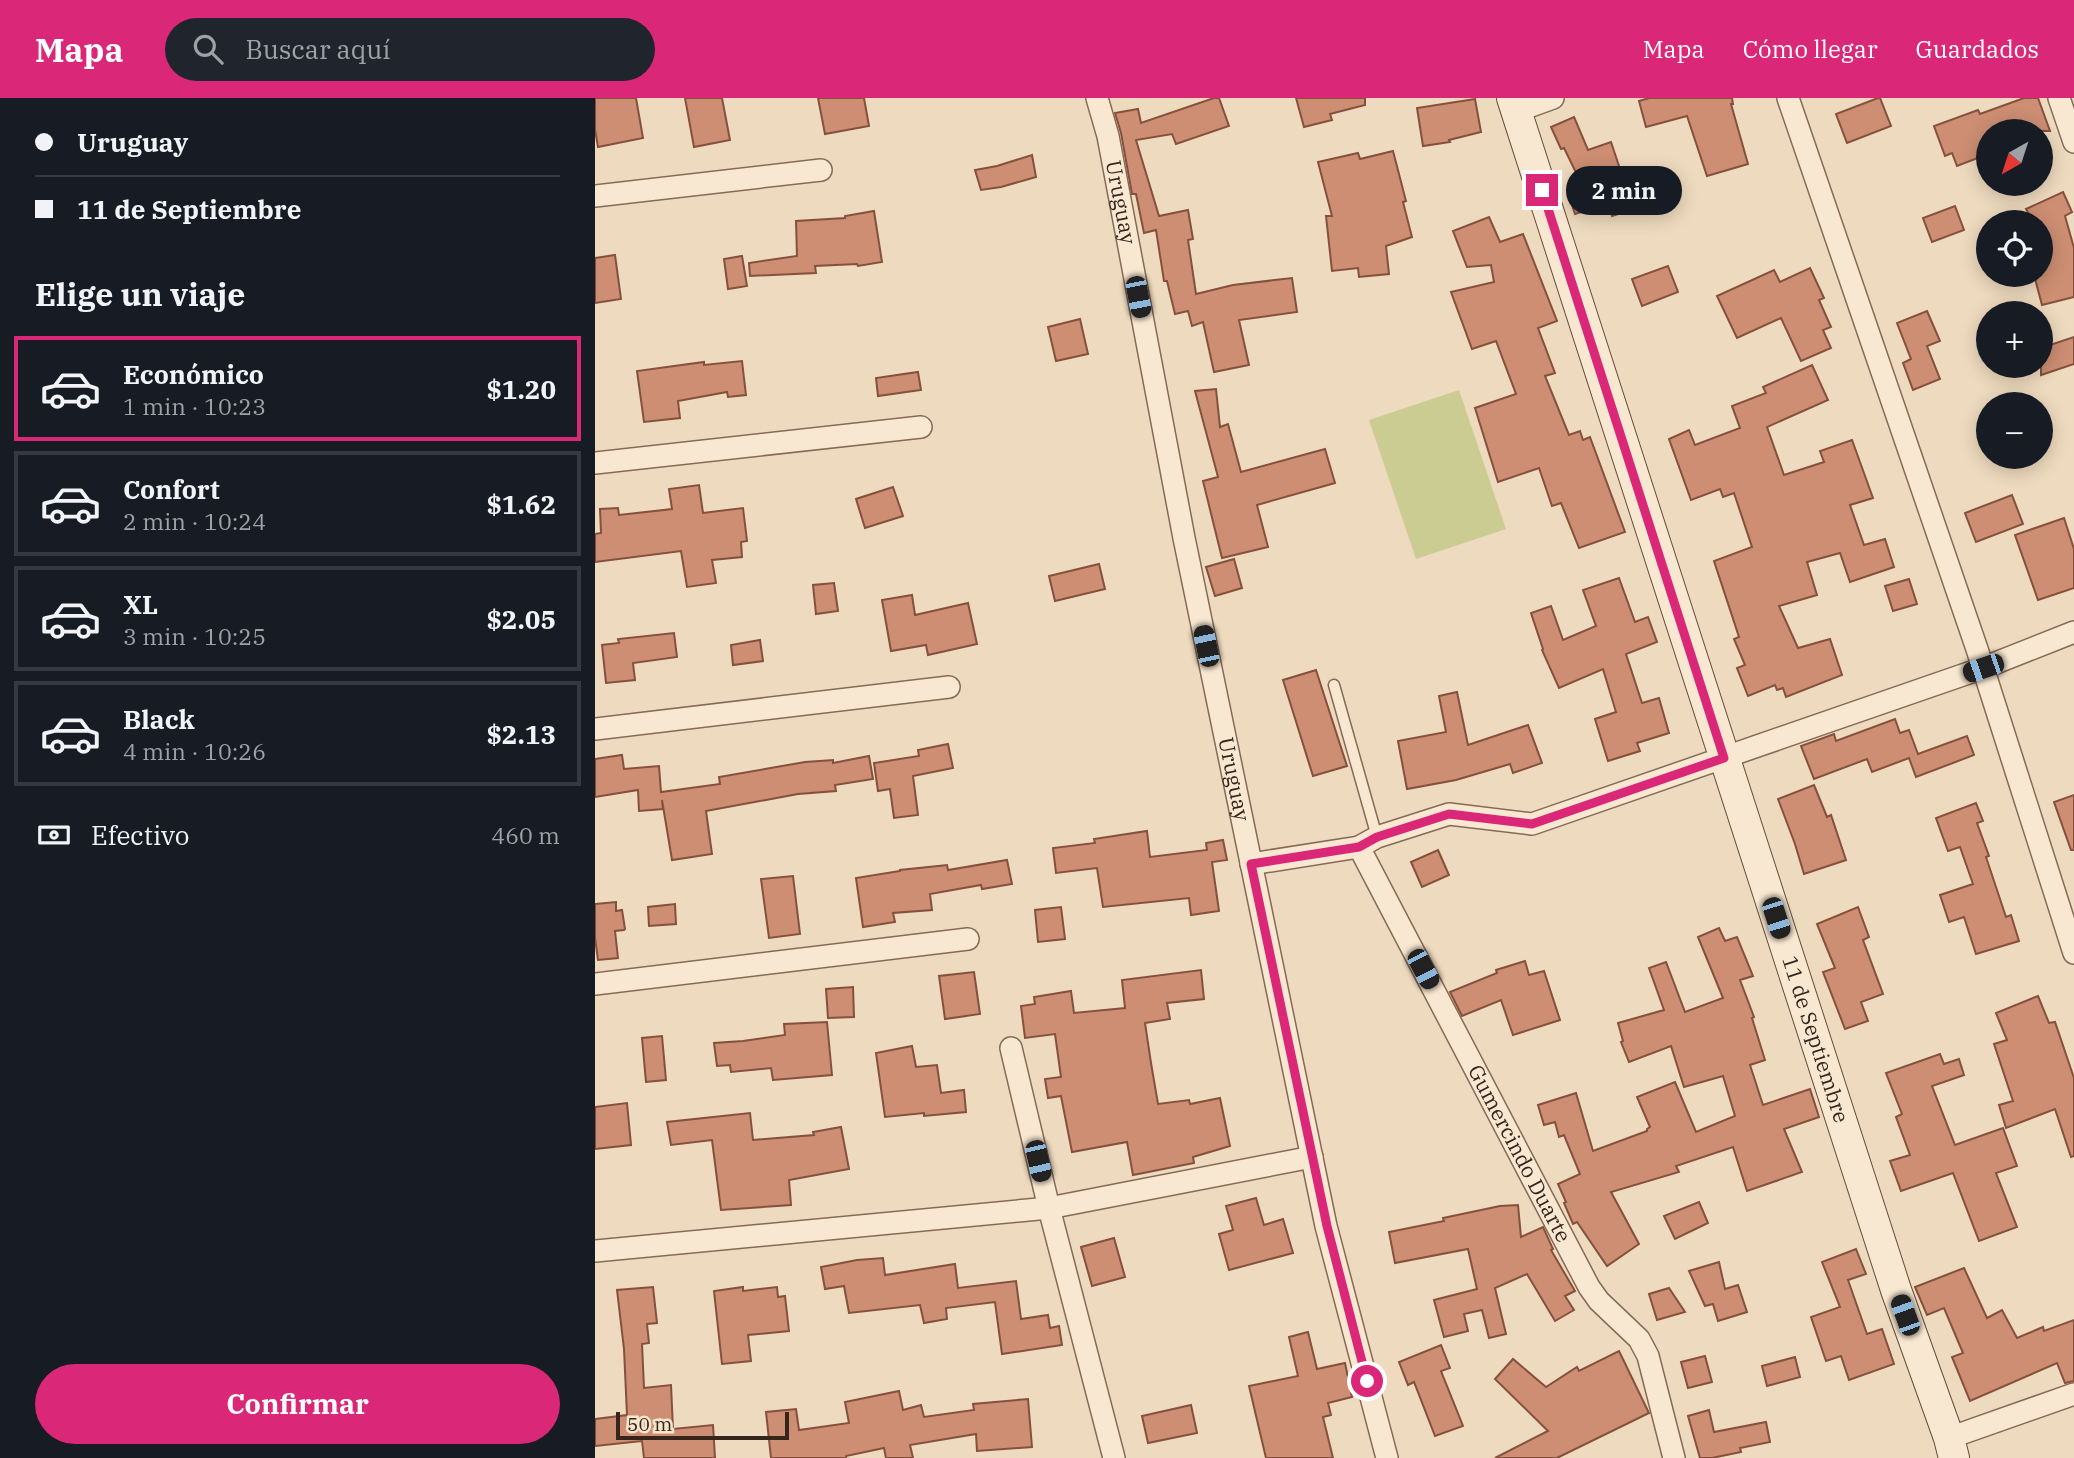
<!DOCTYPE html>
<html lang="es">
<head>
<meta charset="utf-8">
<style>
  :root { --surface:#171b24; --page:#20242c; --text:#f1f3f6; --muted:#9ea1a6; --line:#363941; --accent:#db2777 }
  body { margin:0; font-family:"IBM Plex Serif",serif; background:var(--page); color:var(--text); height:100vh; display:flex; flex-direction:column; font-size:26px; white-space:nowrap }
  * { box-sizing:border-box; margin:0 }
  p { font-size:23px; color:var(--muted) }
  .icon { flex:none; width:38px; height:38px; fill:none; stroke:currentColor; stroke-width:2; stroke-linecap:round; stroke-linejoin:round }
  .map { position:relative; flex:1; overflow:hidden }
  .details { display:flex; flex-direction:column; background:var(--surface); width:595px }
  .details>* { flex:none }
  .banner { display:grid; align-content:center; height:154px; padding:0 35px; background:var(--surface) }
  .needle { width:46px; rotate:219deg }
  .buttons { position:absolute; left:1381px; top:21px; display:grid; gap:14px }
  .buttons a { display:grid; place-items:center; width:77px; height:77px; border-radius:50%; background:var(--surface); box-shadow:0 4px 18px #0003; font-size:35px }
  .scale { position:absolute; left:21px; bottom:18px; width:173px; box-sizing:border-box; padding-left:7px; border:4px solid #35251b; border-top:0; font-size:19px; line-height:24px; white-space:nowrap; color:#35251b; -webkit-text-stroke:5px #f5e5cd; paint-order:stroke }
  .end { position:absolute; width:32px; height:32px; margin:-16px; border:9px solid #db2777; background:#fff; box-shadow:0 0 0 4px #fff }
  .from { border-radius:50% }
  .bubble { position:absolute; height:49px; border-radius:24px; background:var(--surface); box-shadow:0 4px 18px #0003; font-size:23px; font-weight:700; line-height:49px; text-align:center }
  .car { position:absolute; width:21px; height:42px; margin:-21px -10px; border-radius:9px; box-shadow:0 0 5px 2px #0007; background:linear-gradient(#222 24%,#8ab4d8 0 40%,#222 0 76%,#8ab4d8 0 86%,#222 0) }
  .banner b { display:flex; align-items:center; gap:24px; height:66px; font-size:26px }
  .banner b+b { border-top:2px solid var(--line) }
  .banner i { width:18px; height:18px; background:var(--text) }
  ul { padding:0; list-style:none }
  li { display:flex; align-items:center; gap:21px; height:105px; margin:0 14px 10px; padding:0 21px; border:4px solid var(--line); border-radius:0px }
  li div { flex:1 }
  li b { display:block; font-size:26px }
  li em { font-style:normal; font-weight:700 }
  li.on { border-color:var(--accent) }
  li>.icon { width:63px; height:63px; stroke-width:1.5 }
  h2 { padding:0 35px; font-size:32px; line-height:84px }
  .pay { display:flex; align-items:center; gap:18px; height:77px; padding:0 35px; font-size:26px }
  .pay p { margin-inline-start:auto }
  .primary-button { display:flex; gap:14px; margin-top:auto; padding:14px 35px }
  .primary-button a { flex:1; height:80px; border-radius:42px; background:var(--accent); color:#fff; font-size:28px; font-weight:700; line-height:80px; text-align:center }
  header { display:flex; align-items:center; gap:42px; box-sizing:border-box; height:98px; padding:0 35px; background:var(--accent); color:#fff }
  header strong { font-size:33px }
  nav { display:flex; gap:38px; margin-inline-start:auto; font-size:24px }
  .search { width:490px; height:63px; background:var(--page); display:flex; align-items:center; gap:18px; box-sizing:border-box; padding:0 24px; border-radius:38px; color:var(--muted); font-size:26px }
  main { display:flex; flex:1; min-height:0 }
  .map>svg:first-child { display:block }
</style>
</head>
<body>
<header>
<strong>Mapa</strong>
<div class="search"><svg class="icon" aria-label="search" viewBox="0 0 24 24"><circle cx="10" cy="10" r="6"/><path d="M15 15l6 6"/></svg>Buscar aquí</div>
<nav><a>Mapa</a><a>Cómo llegar</a><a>Guardados</a></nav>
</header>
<main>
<section class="details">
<div class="banner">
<b><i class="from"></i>Uruguay</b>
<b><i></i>11 de Septiembre</b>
</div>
<h2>Elige un viaje</h2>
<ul>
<li class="on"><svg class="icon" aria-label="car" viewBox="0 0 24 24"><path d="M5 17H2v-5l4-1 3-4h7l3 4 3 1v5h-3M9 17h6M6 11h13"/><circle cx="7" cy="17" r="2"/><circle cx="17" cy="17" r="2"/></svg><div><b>Económico</b><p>1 min · 10:23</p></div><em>$1.20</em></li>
<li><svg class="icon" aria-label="car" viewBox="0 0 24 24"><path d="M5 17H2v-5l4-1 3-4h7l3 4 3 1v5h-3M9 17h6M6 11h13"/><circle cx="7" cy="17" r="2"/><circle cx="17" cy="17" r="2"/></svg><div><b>Confort</b><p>2 min · 10:24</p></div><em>$1.62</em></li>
<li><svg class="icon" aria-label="car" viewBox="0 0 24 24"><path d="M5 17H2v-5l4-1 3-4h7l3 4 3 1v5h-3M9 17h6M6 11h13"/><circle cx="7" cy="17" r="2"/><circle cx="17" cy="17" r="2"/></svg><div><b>XL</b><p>3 min · 10:25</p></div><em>$2.05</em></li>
<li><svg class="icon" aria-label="car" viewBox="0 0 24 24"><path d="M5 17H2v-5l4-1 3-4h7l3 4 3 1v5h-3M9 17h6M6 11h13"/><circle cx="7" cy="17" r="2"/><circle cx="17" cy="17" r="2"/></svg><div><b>Black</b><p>4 min · 10:26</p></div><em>$2.13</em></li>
</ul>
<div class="pay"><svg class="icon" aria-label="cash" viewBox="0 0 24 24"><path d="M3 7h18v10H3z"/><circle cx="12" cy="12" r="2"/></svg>Efectivo<p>460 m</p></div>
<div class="primary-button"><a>Confirmar</a></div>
</section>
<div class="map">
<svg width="1479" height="1360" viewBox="0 0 1479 1360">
  <rect width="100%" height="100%" fill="#eedabe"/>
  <path fill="#cbcc92" d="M864,292L911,431L821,461L774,322Z"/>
  <g fill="#cd8e73" stroke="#85513c" stroke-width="2">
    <path d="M0,0H41L48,40L3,49L0,32Z"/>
    <path d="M90,0H127L135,42L99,49Z"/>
    <path d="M223,0H269L274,28L230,36Z"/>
    <path d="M619,0H624L634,28L581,46L577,36L541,42L564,118L593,112L598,141L593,142L601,196L638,187L697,180L702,214L644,222L654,267L619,274L608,224L597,228L593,213L580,216L572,183H569L561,132L549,135L541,96H537L526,35L520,15L543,11L546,25Z"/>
    <path d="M701,0H770V7L735,16L737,22L709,29Z"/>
    <path d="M1054,0H1137L1138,6H1136L1153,66L1112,78L1092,18L1051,29L1044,3Z"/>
    <path d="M1283,0H1285L1296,28L1252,45L1241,16Z"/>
    <path d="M1429,0H1443L1455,33H1393V56L1362,68L1357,55L1350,58L1339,28L1383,12L1385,16Z"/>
    <path d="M880,1L886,34L854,42L855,44L828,48L822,10Z"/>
    <path d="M979,19L993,52L1016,44L1029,83L1037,81L1046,109L1017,118L1013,105L980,116L974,98L990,93L969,50L966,51L956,29Z"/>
    <path d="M798,53L811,103L808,104L817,139L791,148L794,176L764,179L763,170L737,173L731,118H737L723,64L763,55L765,61Z"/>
    <path d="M437,57L441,79L406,89L386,92L380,72L402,68Z"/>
    <path d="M1468,94L1477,114L1470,118L1479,150V199L1447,207L1439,177H1446V124H1438L1431,111Z"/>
    <path d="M1360,108L1369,132L1337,144L1328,120Z"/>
    <path d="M279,113L287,164L263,168L262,166L220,168L221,175L155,178L154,165L202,158L201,123L250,120V118Z"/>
    <path d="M894,119L905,144L928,136L962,223L943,230L960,275L950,278L974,337L985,333L988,342L995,339L1030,434L984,450L966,405L957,408L944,370L903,384L880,310L921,296L901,243L877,251L856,194L899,184L896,167L872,169L858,133Z"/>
    <path d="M20,157L26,201L0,205V160Z"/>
    <path d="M147,158L152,188L133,191L129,161Z"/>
    <path d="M1073,168L1083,194L1047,208L1037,181Z"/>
    <path d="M1215,170L1229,200L1224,202L1236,229L1228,232L1236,250L1206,263L1186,220L1142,240L1122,198L1179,172L1185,184Z"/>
    <path d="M1332,213L1345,243L1332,248L1345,281L1318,292L1308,265L1316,261L1302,225Z"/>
    <path d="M485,221L493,256L461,263L453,229Z"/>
    <path d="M1479,239V266L1446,277V250Z"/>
    <path d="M147,263L151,297L133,299L132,294L83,303L85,320L49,324L42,273L109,264V267Z"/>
    <path d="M1217,267L1233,302L1172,329L1189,377L1229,364L1225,353L1257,342L1278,400L1255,407L1269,447L1290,441L1299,469L1255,484L1245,455L1212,464L1222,497L1184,508L1203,550L1235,541L1247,577L1191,599L1188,590L1182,592L1180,587L1153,598L1142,570L1150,567L1139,541L1144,539L1119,463L1157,449L1139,395L1128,399L1125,391L1096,402L1074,341L1094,332L1100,347L1145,330L1137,308L1171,295L1168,289Z"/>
    <path d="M323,274L326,292L283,298L281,280Z"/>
    <path d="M621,291L625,329L633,326L646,374L730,351L740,385L662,407L673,449L627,460L608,383L623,379L600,293Z"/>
    <path d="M104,387L108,415L148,410L152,443L146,444L147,459L117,462L121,485L92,489L86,453L0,464V436L6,435L5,411L23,410L24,417L77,411L74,391Z"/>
    <path d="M298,389L308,418L270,430L261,401Z"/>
    <path d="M1417,397L1428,426L1381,444L1370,415Z"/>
    <path d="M1469,420L1479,451V490L1443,502L1420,437Z"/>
    <path d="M639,461L647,490L620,498L611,469Z"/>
    <path d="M504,466L510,491L460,503L454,478Z"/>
    <path d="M1024,480L1040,524L1053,519L1062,544L1031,556L1047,605L1064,600L1074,635L1042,645L1045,653L1013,663L1000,621L1021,614L1008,571L964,590L947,552L948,551L936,515L956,508L968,542L1001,528L988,492Z"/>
    <path d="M1314,481L1322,506L1298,513L1290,488Z"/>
    <path d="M239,485L243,513L221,516L218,487Z"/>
    <path d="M317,497L320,517L373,505L382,546L333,557L331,547L296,553L287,502Z"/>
    <path d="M79,535L82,559L38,565L40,582L11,585L7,547L24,545L23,541Z"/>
    <path d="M165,542L168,563L138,567L136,547Z"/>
    <path d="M721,572L752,668L718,678L688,582Z"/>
    <path d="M862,594L873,647L933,627L947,665L918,675L915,666L861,682L812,691L803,643L851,634L844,598Z"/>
    <path d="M1300,621L1305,635L1314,632L1323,656L1372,638L1379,657L1321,679L1314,660L1277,674L1272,661L1219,681L1206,648L1239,636L1241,643Z"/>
    <path d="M353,646L358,670L318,678L323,717L299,720L295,691L283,693L279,665L324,658L323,652Z"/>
    <path d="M27,657L29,671L64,668L66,694L125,686L124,679L210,664L238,662V665L274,658L278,681L240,687L241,693L203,696L111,713L117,756L77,762L67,702L68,711L44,713L43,692L0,699V661Z"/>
    <path d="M1219,687L1232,719L1236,717L1251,762L1209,776L1200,746L1183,701Z"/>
    <path d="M1479,697V752H1476L1459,704Z"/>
    <path d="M1381,705L1388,723L1382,725L1394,758L1391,759L1411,819L1416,817L1424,843L1381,856L1369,819L1354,824L1345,797L1378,786L1365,749L1353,753L1341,720Z"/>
    <path d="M552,733L555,759L612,752L611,745L628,742L632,762L617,764L624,813L596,817L594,800L508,809L502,770L461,775L458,750L500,745L499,741Z"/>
    <path d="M843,752L854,777L827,789L816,764Z"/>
    <path d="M412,762L417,786L387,791L386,787L335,796L337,812L298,815L300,824L268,829L261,780L305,773V772L352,767L353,772Z"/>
    <path d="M198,778L205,836L174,840L166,781Z"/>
    <path d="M21,804V813L27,812L30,831L29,832L20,833L23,860L3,862L0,840V806Z"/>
    <path d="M80,806L81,826L54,828L53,809Z"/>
    <path d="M466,809L470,841L443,844L440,812Z"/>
    <path d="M1263,809L1274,839L1268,842L1288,896L1266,904L1273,923L1250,931L1228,874L1240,870L1222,826Z"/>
    <path d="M1124,830L1130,843L1142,839L1158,878L1145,882L1159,919L1157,920L1170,962L1155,967L1168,1007L1215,991L1224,1019L1189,1031L1207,1074L1152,1093L1138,1049L1081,1068L1084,1074L1016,1094L1044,1146L1012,1168L982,1124L978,1126L969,1105L971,1104L963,1086L985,1076L969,1037L964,1039L960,1024L949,1027L943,1007L981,995L998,1053L1052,1033V1031L1055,1029L1042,999L1080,984L1101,1034L1140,1018L1128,978L1089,989L1076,948L1034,964L1026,944L1028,943L1023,925L1069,912L1054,870L1071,864L1090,914L1128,900L1103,839Z"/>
    <path d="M930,863L934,877L949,873L965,922L918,937L906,902L867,918L855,894L902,875L901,872Z"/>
    <path d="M606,872L609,901L572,905L575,921L550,925L556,965L563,1006L594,1002L595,1006L625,1000L635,1048L598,1059L599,1065L538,1077L532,1044L477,1054L466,998L453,1000L450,981L466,979L460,936L430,940L426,908L440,906L439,899L476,893L479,915L530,910L527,882Z"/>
    <path d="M379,874L385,916L350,921L344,878Z"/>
    <path d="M258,889L259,919L233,920L231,891Z"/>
    <path d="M1443,898L1454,925L1460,924L1479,980V1058L1476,1059L1460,1011L1411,1030L1404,1007L1418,1003L1399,946L1412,942L1401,915Z"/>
    <path d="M232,924L237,977L178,982L176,970L136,974L135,967L122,968L119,945L148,943L190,937L189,926Z"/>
    <path d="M67,938L71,982L51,984L47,940Z"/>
    <path d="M317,948L321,969L342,967L346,995L369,992L371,1014L329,1018V1015L290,1019L281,955Z"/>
    <path d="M1345,956L1349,966L1364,961L1369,977L1337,988L1360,1047L1408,1030L1422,1068L1401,1075L1422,1129L1384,1143L1358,1075L1306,1093L1295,1063L1315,1057L1301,1019L1307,1016L1291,975Z"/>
    <path d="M32,1005L36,1047L0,1051V1009Z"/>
    <path d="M155,1015L158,1042L219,1037L218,1034L246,1029L254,1071L194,1082L196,1107L126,1112L117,1042L76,1047L72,1024Z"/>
    <path d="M661,1100L669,1127L688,1121L698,1155L634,1172L624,1136L638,1132L631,1108Z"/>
    <path d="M1104,1104L1113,1125L1080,1141L1069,1118Z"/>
    <path d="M923,1107L926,1139L948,1129L958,1151L956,1152L980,1193L970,1198L979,1212L960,1223L932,1176L900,1190L911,1236L894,1240L887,1212L869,1216L873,1233L849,1239L839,1202L882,1191L873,1151L800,1165L794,1134L849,1123L848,1120L905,1108Z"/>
    <path d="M519,1140L530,1179L497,1188L486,1149Z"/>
    <path d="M1261,1151L1271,1176L1253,1182L1272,1236L1287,1231L1299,1266L1254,1282L1246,1258L1231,1263L1216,1219L1245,1209L1227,1164Z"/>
    <path d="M288,1160L290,1177L360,1166L363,1190L421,1183L426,1221L453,1217L455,1230L464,1228L467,1247L407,1256L400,1204L351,1210L352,1221L329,1225L325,1207L254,1215L249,1188L230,1191L226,1169L262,1162Z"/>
    <path d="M1124,1164L1130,1191L1143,1187L1152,1214L1123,1223L1118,1206L1110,1208L1094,1173Z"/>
    <path d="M1369,1170L1392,1220L1407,1212L1422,1240L1448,1229L1449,1233L1479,1222V1283L1470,1285L1462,1265L1375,1303L1357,1259L1368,1255L1349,1210L1332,1217L1320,1189Z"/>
    <path d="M58,1189L62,1225L52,1226L54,1245L47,1246L49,1290L76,1287L78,1331L118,1327L120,1360H49L47,1343L0,1348V1321L32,1317L29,1251L22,1192Z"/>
    <path d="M148,1189V1193L182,1189L183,1199L190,1198L194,1233L153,1237L156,1263L127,1266L119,1193Z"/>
    <path d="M1074,1190L1090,1214L1062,1222L1054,1196Z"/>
    <path d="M713,1234L722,1271L750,1265L757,1299L733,1305L736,1317L728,1319L738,1360H671L654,1288L703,1278L694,1239Z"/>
    <path d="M846,1247L855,1270L846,1273L868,1328L840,1338L819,1284L813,1287L804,1264Z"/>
    <path d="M1024,1253L1054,1315L962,1360H900L953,1333L900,1281L918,1261L951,1289L982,1269L984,1273Z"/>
    <path d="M1110,1258L1117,1284L1093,1290L1086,1264Z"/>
    <path d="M1200,1259L1205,1279L1172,1288L1167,1268Z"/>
    <path d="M304,1293L308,1312L326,1307L329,1319L379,1312L378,1306L433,1301L437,1349L382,1353L381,1336L315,1347L318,1360H291L289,1350L251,1358V1360H176L171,1314L201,1311L204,1332L254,1325L250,1304Z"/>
    <path d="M596,1307L602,1335L553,1345L547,1318Z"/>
    <path d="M1114,1312L1119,1334L1171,1324L1175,1344L1145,1350L1146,1354L1117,1360H1105L1093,1318Z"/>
  </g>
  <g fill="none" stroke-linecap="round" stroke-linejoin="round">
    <g stroke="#866a57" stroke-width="13">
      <path id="service" d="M739,587L782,739"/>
    </g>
    <g stroke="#866a57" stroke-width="24">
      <g id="minor">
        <path id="s1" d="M502,0L513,38L589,440L731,1128L792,1360"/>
        <path d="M1193,0L1382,551L1479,855"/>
        <path d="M1464,0L1479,44"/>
        <path d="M922,13L958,0"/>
        <path d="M0,98L226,72"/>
        <path d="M0,365L326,329"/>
        <path d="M0,631L354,589"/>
        <path id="s2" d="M764,749L994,1189L1004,1203L1044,1241L1053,1258L1079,1360"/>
        <path d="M656,766L764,749L782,739L854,716L937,726L1388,570L1479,534"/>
        <path d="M0,886L373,841"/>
        <path d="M416,950L454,1110L519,1360"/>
        <path d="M0,1153L454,1110L717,1059"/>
        <path d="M1354,1340L1479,1296"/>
      </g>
    </g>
    <g stroke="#674c3a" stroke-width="32">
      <g id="secondary">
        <path id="s3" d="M917,0L1301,1192L1354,1340L1359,1360"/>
      </g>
    </g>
    <use href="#service" stroke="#f9e8d1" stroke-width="10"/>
    <use href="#minor" stroke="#f9e8d1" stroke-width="21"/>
    <use href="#secondary" stroke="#f9e8d1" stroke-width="30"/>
  </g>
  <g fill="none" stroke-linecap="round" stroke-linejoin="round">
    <path stroke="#db2777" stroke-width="9" d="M772,1283L732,1128L656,766L764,749L782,739L854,716L937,726L1129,660L947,92"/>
  </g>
  <g text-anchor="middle" stroke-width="5" stroke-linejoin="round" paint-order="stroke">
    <g font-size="21" fill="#35251b" stroke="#f5e5cd">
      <text dy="7" stroke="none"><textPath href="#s1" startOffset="107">Uruguay</textPath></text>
      <text dy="7" stroke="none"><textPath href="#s1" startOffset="695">Uruguay</textPath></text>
      <text dy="7" stroke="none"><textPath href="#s3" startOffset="989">11 de Septiembre</textPath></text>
      <text dy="7" stroke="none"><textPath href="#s2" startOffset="346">Gumercindo Duarte</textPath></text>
    </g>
  </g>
</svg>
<div class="buttons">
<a><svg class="needle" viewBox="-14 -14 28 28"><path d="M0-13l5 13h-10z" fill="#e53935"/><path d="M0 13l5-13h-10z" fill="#9ea1a6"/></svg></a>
<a><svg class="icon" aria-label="locate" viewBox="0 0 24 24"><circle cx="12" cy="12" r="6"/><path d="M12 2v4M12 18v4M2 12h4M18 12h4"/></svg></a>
<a>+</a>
<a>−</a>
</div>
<div class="scale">50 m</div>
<i class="end from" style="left:772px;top:1283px"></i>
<i class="end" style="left:947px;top:92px"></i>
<div class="bubble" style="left:971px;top:68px;width:116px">2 min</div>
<i class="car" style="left:543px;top:199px;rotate:169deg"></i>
<i class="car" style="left:611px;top:548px;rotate:348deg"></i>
<i class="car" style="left:1388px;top:570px;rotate:251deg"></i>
<i class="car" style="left:1181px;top:820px;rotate:162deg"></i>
<i class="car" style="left:828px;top:871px;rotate:152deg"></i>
<i class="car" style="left:443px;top:1063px;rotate:167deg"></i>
<i class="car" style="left:1310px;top:1217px;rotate:340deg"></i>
</div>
</main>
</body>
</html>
